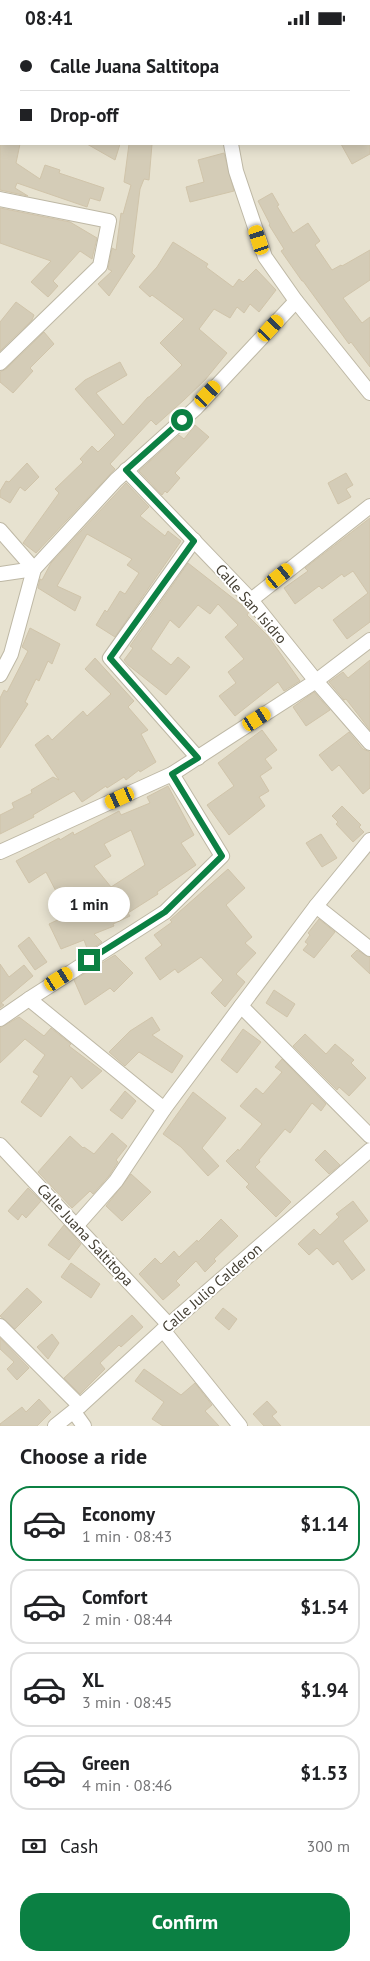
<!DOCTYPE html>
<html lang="en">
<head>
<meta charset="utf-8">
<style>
  :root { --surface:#fff; --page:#f2f2f2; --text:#202124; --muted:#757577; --line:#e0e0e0; --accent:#0b8043 }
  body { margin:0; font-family:"PT Sans",sans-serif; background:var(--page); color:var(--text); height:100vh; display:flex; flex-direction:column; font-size:19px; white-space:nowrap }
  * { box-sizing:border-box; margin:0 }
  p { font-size:16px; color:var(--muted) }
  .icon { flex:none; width:28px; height:28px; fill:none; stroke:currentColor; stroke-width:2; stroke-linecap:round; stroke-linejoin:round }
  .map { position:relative; height:1391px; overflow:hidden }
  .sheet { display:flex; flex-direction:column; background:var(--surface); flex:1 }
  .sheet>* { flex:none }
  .banner { position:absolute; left:0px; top:0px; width:370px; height:110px; box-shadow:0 2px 12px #0003; display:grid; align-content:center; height:110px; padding:0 20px; background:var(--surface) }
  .end { position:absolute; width:22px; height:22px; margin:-11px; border:6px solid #0b8043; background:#fff; box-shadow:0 0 0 2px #fff }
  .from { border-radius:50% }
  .bubble { position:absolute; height:35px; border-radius:18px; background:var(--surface); box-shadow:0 2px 12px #0003; font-size:16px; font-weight:600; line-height:35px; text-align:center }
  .car { position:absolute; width:15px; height:30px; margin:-15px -8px; border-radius:6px; box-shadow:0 0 4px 1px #0007; background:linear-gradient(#f5c518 24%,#345 0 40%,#f5c518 0 76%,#345 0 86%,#f5c518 0) }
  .banner b { display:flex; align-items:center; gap:18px; height:48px; font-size:19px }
  .banner b+b { border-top:1px solid var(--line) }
  .banner i { width:12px; height:12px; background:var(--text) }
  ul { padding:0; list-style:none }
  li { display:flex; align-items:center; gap:15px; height:75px; margin:0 10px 8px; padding:0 10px; border:2px solid var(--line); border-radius:20px }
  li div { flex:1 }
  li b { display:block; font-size:19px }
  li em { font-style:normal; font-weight:600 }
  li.current { border-color:var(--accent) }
  li>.icon { width:45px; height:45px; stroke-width:1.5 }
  h2 { padding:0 20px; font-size:22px; line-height:60px }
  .pay { display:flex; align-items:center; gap:12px; height:55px; padding:0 20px; font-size:19px }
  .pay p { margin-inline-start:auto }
  .primary-button { display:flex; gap:10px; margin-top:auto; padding:10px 20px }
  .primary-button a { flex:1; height:58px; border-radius:20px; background:var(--accent); color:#fff; font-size:20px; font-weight:600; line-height:58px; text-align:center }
  .status { display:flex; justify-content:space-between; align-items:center; height:35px; padding:0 25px; background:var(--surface); direction:ltr }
  .status svg { height:14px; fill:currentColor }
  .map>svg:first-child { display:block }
</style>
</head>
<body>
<div class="status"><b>08:41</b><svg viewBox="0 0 49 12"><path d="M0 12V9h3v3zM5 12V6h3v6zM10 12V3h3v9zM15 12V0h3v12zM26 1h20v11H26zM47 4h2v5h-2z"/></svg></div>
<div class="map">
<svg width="370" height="1391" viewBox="0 0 370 1391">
  <rect width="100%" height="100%" fill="#f2efe2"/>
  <path fill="#e7e2d0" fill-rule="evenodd" d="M0,0H370V1391H0ZM1,1H369V109H1Z"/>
  <g fill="#d4ccb7" stroke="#d0c4aa" fill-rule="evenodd">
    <path d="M0,109H20L16,128L40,144L45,130L60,135L59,138L104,153L100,166L90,163L87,172L17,148L15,153L28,161L0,155Z"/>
    <path d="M87,109H120L115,125Z"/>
    <path d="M129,109H152L149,145L144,144L140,154L132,218L135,221L109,261L98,249L112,236L108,234L112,213L116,215L121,178L123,179L131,150L124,147Z"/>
    <path d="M341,109H370V119L352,129Z"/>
    <path d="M224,118L234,156L190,167L186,152L204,147L198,125Z"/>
    <path d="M272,158L279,170L277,171L293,198L308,188L320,206L315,210L332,235L341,230L342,231L370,215V245L343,263L362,288L370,282V332L351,307L349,309L303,246H302L281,216L284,214L269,190L270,189L258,166Z"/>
    <path d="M0,173L70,187L97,203L92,224L80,216L53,246L58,251L48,262L31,247L51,226L0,208Z"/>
    <path d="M173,207L208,229L206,232L233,252L239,244L243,247L256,234L276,255L259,277L250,269L244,278L237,272L230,283L214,274L199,294L227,318L205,345L184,365L156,390L151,385L110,429L115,434L36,518L23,508L59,458L55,454L83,427L80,424L92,411L98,417L115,400L75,354L85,345L120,327L127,340L96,358L123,390L148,362H149L182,330L160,308L184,284L152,260L150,262L139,252L157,232Z"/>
    <path d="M16,267L34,280L32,285L0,316V287Z"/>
    <path d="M44,297L54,309L30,333L33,336L13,358L0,347V337L6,334Z"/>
    <path d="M195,390L209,402L175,438L180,443L167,458L165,456L162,460L139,436L179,400L184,404Z"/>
    <path d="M27,428L39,442L25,456L20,452L10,468L0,462V456L6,446L9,447Z"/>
    <path d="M346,438L353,450L346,454L351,462L338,469L328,448Z"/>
    <path d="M126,448L149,472L140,481L165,501L168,496L181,506L115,602L96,590L105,575L107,577L120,556L125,559L139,538L127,530L132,524L87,499L57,551L81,562L75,576L38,553L40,544L42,545L51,528Z"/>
    <path d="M370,483V587L347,604L333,585L368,558L353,536L344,542L342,539L322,554L319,551L295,569L284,553L308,536L305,533Z"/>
    <path d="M188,528L248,575L249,577L247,580L268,601L300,646L284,656L278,647L235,681L219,661L236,648L228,637L244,624L225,602L238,590L218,569L210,579L198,570L179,593L170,585L151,614L171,630L178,622L190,632L166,660L128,630L124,625L133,613L130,611Z"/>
    <path d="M30,593L60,609L52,629L48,626L39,646L36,644L25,667L28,669L0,713V663L4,655L7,657L28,616L22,612Z"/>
    <path d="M95,623L134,666L128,672L148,695L141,699L156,727L140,737L139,735L126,745L124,742L107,753L106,751L82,767L74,756L33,780L34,782L0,799V780L14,773L12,768L32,758L31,755L53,742L59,745L35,710L48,700L52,705L83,676L87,681L111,659L85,634Z"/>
    <path d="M370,625V695L346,664L344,665L329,647L343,637L348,643Z"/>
    <path d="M314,657L330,675L306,691L293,672Z"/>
    <path d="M262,695L277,715L265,724L272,733L260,741L269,756L259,762L265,771L229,800L207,770L234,751L218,728Z"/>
    <path d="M349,697L363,714L370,717V753L363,759L339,730L332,736L319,720Z"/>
    <path d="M168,751L194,800L181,808L196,830L157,857L158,859L128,878L130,881L113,889L114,891L94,899L102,907L88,916L84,905L61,914L49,889L66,881L58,862H59L46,837L29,848L16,826L59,803L60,805L73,797L74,800L119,776L121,780L150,768L147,762ZM131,795L145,830L111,852L94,831L111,821L104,809Z"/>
    <path d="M342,771L361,790L359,792L364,797L353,807L336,789L338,787L332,781Z"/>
    <path d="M321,799L337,823L322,832L306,808Z"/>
    <path d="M228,834L245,853L226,870L252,902L245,908L256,918L236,939L245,947L225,972L211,958L223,945L201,922L178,938L175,934L160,945L145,923L162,910L154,900L172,887L170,885Z"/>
    <path d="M319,884L335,897L314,923L303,915L308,909L305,907L310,900L308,898Z"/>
    <path d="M29,902L47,927L35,935L18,911Z"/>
    <path d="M357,915L370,923V939L351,921Z"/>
    <path d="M115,920L133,938L114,957L110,953L85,970L74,945Z"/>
    <path d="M0,929L9,942L24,930L33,941L1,968L4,970L0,973Z"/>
    <path d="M274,955L295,969L287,982L266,968Z"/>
    <path d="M19,982L44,1001L51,993L71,1009L69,1011L102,1036L82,1054L71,1041L41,1082L21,1067L39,1041L33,1037L45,1020L25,1004L0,1028V993Z"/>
    <path d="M152,982L160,995L152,1000L183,1021L172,1038L139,1017L125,1031L109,1017L130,996Z"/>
    <path d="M243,994L261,1007L237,1038L221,1025Z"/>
    <path d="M305,999L326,1019L335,1009L354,1025L351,1028L366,1043L349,1061L339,1052L337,1055L293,1011Z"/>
    <path d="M282,1024L326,1069L321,1076L312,1068L290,1098L285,1094L259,1125L260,1127L255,1132L291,1167L276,1182L246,1152L249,1149L226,1126L238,1114L239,1116L262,1089L240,1071L256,1053L263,1059L282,1037L275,1032Z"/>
    <path d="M125,1056L136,1066L122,1084L110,1075Z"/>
    <path d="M193,1057L226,1083L202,1113L219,1131L208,1141L181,1112L163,1099Z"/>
    <path d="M112,1098L127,1111L116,1125L118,1127L109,1141L93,1159L90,1156L72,1173L38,1137L70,1101L83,1113L84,1112L94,1119Z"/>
    <path d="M325,1115L340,1130L329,1139L315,1125Z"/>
    <path d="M131,1139L151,1157L122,1186L106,1171Z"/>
    <path d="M28,1153L41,1166L26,1183L22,1179L18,1185L8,1176Z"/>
    <path d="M353,1166L368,1186L343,1206L365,1235L352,1245L338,1226L333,1230L317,1213L309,1220L298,1209L314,1194L320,1200L339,1182L336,1179Z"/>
    <path d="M221,1184L238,1201L214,1224L216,1226L205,1237L196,1226L176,1246L180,1250L163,1265L139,1239L155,1223L161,1229L174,1216L179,1222L197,1205L198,1207Z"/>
    <path d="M64,1190L81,1209L69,1225L48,1210Z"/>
    <path d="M71,1228L100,1249L91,1263L61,1242Z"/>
    <path d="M27,1253L42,1267L15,1294L0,1281Z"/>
    <path d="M223,1273L237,1284L229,1295L215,1283Z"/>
    <path d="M132,1280L143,1292L121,1312L119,1310L100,1328L105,1334L80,1359L64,1343Z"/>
    <path d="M52,1299L59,1308L48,1324L37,1312Z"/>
    <path d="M0,1303L29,1333L17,1345L7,1334L14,1327L0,1314Z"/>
    <path d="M144,1334L181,1360L195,1348L212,1370L205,1376L219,1391H163L152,1384L164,1367L135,1346Z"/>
    <path d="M39,1364L51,1377L37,1391H0V1389L22,1372L26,1377Z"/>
    <path d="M267,1366L277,1377L272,1381L281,1391H264L253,1379Z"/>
  </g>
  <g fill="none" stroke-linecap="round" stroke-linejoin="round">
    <g stroke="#beb8a5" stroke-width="16">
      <g id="street">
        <path d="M119,0L120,1"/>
        <path d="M205,0L206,1"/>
        <path d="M336,0V1"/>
        <path d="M0,1L1,0"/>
        <path d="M361,1L365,0"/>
        <path d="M369,68L370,71"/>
        <path d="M231,109L236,136L265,222L296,266L370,358"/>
        <path d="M0,164L109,186L100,231L0,328"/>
        <path d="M126,435L251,565L316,646L370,708"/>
        <path d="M0,495L34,534"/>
        <path d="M194,505L110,623L198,723"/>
        <path d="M0,539L34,534"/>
        <path d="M251,565L370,471"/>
        <path d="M0,640L11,619L34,534L116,445L196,373L296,266"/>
        <path d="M0,817L172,739L316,646L370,605"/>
        <path d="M316,871L370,914"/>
        <path d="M29,964L164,1074"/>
        <path d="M241,971L370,1101"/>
        <path d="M0,984L29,964L165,877L222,821L172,739"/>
        <path d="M0,1110L169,1290"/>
        <path d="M77,1190L116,1146L164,1074L241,971L316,871L370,805"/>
        <path d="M0,1291L80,1371"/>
        <path d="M163,1295L240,1391"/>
        <path d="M74,1377L84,1391"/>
        <path d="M55,1391L80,1371L163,1295L370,1115"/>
      </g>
    </g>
    <use href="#street" stroke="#fff" stroke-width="14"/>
  </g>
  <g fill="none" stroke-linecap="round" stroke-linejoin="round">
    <path stroke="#0b8043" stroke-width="6" d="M89,925L165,877L222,821L172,739L198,723L110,623L194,506L126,435L182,385"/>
  </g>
  <g text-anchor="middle" stroke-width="4" stroke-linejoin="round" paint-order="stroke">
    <g font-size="15" fill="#443f33" stroke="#fff">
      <text transform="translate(251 569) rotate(49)" y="5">Calle San Isidro</text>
      <text transform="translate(85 1200) rotate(47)" y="5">Calle Juana Saltitopa</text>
      <text transform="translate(212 1253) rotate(-41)" y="5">Calle Julio Calderon</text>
    </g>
  </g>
</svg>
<i class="end from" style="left:182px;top:385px"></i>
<i class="end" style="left:89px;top:925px"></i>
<div class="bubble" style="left:48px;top:852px;width:82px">1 min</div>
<i class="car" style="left:259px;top:205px;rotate:342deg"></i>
<i class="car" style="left:271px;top:293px;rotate:43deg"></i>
<i class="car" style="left:208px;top:359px;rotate:43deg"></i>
<i class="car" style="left:280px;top:541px;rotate:51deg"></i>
<i class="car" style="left:257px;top:684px;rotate:57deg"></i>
<i class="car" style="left:120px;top:763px;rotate:246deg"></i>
<i class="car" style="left:59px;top:944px;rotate:58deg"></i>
<div class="banner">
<b><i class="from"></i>Calle Juana Saltitopa</b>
<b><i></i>Drop-off</b>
</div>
</div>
<section class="sheet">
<h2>Choose a ride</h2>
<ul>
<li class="current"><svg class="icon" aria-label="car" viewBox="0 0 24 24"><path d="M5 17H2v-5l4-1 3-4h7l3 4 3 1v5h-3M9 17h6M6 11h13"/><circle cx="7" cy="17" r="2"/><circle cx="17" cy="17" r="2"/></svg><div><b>Economy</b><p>1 min · 08:43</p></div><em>$1.14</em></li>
<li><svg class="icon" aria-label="car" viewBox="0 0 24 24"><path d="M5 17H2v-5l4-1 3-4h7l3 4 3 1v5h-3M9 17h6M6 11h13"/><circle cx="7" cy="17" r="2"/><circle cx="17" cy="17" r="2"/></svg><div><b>Comfort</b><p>2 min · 08:44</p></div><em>$1.54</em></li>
<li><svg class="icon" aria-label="car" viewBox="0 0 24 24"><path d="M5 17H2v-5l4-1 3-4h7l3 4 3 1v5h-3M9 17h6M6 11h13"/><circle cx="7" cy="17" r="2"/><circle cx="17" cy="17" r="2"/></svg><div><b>XL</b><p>3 min · 08:45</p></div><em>$1.94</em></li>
<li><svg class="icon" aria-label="car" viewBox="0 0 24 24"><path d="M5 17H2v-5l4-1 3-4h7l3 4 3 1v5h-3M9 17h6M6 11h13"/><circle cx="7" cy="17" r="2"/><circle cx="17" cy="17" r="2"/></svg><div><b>Green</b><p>4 min · 08:46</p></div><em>$1.53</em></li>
</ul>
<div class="pay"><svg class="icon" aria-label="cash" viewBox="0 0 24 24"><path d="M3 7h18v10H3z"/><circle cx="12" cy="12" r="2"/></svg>Cash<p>300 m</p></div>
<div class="primary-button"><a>Confirm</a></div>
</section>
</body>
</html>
